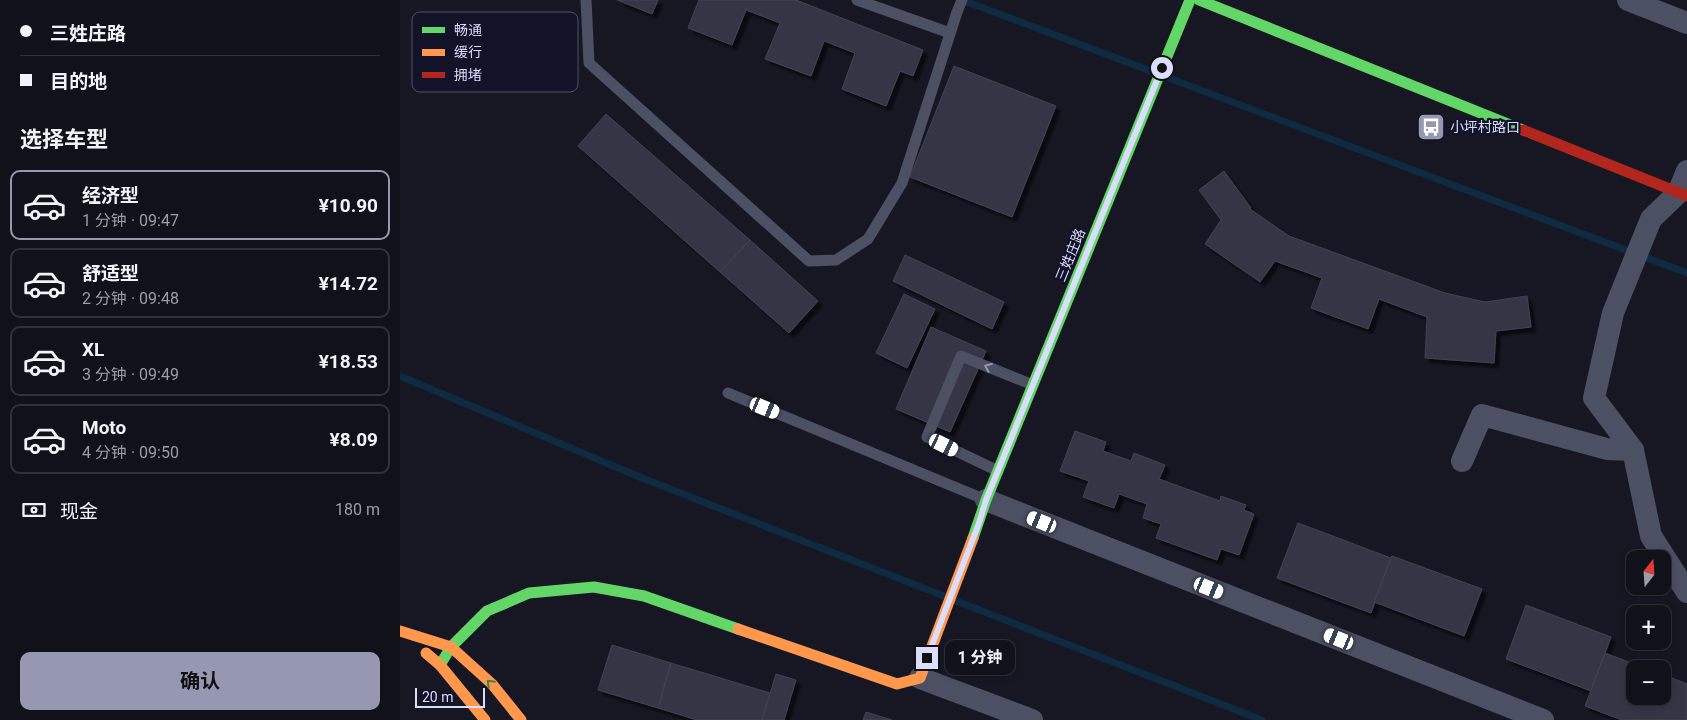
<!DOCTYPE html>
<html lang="zh">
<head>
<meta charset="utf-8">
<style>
  :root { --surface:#11111a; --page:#1a1a23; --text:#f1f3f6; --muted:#9c9da2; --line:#303139; --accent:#9698b1 }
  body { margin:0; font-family:Roboto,"Noto Sans SC",sans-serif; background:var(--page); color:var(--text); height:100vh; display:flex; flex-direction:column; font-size:19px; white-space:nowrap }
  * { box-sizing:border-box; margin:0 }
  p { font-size:16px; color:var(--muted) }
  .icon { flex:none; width:28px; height:28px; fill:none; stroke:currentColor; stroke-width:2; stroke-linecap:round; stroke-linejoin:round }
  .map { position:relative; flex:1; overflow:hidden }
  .panel { display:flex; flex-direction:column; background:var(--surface); width:400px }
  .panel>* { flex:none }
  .hud { display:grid; align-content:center; height:110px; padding:0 20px; background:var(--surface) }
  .needle { width:32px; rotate:17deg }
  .fabs { position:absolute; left:1226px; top:550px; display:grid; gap:10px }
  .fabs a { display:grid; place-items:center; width:45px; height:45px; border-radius:10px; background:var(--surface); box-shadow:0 2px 8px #0003,0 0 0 1px var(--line); font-size:25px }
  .scale { position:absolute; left:15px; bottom:12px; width:70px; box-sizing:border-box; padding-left:5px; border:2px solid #daddfd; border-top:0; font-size:14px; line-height:18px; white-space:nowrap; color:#daddfd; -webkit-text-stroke:4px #121228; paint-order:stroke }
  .end { position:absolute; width:22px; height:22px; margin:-11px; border:6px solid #daddfd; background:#111; box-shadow:0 0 0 2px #111 }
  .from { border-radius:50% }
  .bubble { position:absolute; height:35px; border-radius:10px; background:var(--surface); box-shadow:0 2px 8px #0003,0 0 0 1px var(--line); font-size:16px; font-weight:700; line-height:35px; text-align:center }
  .car { position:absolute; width:15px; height:30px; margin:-15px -8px; border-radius:6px; box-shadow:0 0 4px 1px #0007; background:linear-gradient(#fff 24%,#345 0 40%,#fff 0 76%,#345 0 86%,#fff 0) }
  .hud b { display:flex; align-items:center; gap:18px; height:48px; font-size:19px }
  .hud b+b { border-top:1px solid var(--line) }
  .hud i { width:12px; height:12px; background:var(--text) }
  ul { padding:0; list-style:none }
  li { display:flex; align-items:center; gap:15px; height:70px; margin:0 10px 8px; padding:0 10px; border:2px solid var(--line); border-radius:10px }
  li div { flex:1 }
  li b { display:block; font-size:19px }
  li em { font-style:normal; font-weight:700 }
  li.active { border-color:var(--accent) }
  li>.icon { width:45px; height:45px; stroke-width:1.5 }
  h2 { padding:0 20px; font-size:22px; line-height:60px }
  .pay { display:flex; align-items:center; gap:12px; height:55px; padding:0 20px; font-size:19px }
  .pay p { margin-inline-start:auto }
  .action { display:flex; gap:10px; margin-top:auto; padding:10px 20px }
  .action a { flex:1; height:58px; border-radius:10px; background:var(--accent); color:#111; font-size:20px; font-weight:700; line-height:58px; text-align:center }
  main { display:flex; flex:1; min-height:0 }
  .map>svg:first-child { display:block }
</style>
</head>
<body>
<main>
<section class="panel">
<div class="hud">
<b><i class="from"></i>三姓庄路</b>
<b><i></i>目的地</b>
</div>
<h2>选择车型</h2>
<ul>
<li class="active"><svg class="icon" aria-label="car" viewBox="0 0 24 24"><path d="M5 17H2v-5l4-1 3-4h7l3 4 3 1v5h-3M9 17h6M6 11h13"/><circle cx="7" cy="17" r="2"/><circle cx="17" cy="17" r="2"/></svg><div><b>经济型</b><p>1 分钟 · 09:47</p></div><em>¥10.90</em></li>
<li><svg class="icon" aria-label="car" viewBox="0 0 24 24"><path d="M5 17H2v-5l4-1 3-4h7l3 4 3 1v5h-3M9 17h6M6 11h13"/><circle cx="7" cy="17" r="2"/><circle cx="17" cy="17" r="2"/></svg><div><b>舒适型</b><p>2 分钟 · 09:48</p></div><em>¥14.72</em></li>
<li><svg class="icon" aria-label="car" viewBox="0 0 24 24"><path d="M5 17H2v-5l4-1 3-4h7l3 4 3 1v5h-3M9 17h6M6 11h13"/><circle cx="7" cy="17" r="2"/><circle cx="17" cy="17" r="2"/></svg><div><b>XL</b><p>3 分钟 · 09:49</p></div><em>¥18.53</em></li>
<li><svg class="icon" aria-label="car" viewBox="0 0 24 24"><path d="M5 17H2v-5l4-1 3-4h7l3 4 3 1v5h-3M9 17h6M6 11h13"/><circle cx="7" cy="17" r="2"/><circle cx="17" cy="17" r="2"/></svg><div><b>Moto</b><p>4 分钟 · 09:50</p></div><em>¥8.09</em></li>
</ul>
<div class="pay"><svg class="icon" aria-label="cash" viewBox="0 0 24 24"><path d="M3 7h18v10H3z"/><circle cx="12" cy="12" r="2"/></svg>现金<p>180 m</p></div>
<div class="action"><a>确认</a></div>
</section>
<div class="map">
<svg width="1287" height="720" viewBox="0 0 1287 720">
  <defs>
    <filter id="shadow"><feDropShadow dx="4.5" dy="4.5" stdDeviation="1" flood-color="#0009"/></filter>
  </defs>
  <rect width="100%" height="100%" fill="#171723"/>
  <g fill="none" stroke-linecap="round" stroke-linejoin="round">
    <g stroke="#0f2b41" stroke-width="7">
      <path d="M562,0L756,73"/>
      <path d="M766,77L1287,273"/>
      <path d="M0,376L242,478L544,596"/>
      <path d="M554,600L862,720"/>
    </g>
  </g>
  <g fill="#353644" stroke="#424256" filter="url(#shadow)">
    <path d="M217,0H258L252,14Z"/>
    <path d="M299,0H396L523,50L513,76L500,71L486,106L442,89L455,53L424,41L411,76L365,59L380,23L346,10L332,45L288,28Z"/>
    <path d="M554,66L656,106L612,217L510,177Z"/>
    <path d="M206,114L350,240L320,272L178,146Z"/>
    <path d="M824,171L851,208L850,209L889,236L1045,293L1085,302L1127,296L1131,327L1096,331L1094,363L1025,358L1027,317L979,299L968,329L911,308L922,278L875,261L860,282L805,244L821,220L799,190Z"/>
    <path d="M350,240L418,301L389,333L320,272Z"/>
    <path d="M505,255L604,302L592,329L493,281Z"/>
    <path d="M504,294L535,309L507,368L476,353Z"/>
    <path d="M531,327L586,351L550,432L496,409Z"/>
    <path d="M675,431L706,442L703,451L731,461L734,453L765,465L759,479L820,501L821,496L846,505L844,510L854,514L839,555L821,549L817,560L756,538L761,524L743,518L747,504L719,494L714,508L683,497L689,481L660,471Z"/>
    <path d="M898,523L991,558L971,613L877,578Z"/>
    <path d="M992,556L1082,589L1064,636L974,602Z"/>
    <path d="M1126,605L1211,637L1191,691L1106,659Z"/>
    <path d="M212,645L271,663L258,708L198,690Z"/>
    <path d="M1205,653L1247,669H1235V696H1262V674L1287,684V720H1222L1185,706Z"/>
    <path d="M271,663L370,693L362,720H297L258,708Z"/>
    <path d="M376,674L396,680L384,720H362Z"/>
    <path d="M466,712L492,720H463Z"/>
  </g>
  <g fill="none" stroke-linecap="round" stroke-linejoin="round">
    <g stroke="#4c5063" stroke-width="11">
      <path d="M186,0L189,63L409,261L436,260L468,239L502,183L557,12L562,0"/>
      <path d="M457,0L550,33"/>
      <path d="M328,393L586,500"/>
      <path d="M598,471L527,437L561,356L633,385"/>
    </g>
    <g stroke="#4c5063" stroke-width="22">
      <path d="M1228,0L1287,23"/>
      <path d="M1287,171L1278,193L1251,219L1213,313L1194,398L1233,450L1251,536L1287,592"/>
      <path d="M1062,461L1082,415L1207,449L1233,450"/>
      <path d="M586,500L1143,720"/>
      <path d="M520,678L632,720"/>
    </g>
    <g stroke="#63d668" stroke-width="11">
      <path d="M799,0L1123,130"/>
      <path d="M573,538L586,500L790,0"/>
      <path d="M40,665L51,647L87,611L129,593L194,587L244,596L338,629"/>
    </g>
    <g stroke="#ff974d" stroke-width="11">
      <path d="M338,629L497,684L520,678L573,538"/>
      <path d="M0,631L51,647L92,684L121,720"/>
      <path d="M26,653L40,665L85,720"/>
    </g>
    <path stroke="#b3261e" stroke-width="11" d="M1123,130L1287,196"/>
  </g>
  <defs><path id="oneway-chevron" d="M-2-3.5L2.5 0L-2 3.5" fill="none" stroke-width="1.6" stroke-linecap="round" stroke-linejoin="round" transform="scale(1.25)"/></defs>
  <use stroke="#9396b0" href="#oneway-chevron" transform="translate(588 367) rotate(-158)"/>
  <use stroke="#3f7e4b" href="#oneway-chevron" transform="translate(90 683) rotate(-135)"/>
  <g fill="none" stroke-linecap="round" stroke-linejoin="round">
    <path stroke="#daddfd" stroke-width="6" d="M527,658L579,523L586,500L762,68"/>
  </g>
  <defs>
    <g id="bus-square" transform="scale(1.4375)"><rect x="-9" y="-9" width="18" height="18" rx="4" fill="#9698b1" stroke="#121228"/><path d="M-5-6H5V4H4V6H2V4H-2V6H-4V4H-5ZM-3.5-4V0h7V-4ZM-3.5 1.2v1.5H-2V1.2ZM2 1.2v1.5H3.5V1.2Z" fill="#fff"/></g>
  </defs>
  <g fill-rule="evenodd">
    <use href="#bus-square" x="1031" y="127"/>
  </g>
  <g text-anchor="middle" stroke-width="4.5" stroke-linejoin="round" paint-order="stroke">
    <g font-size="14" fill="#daddfd" stroke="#121228" text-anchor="start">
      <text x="1050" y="132">小坪村路口</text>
    </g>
    <g font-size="14" fill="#daddfd" stroke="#121228">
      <text transform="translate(670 255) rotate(-68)" y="5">三姓庄路</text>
    </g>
  </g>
  <rect x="12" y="12" width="166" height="80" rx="8" fill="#121228" stroke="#4e4f68" stroke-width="1"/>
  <rect x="22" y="27" width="23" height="6" fill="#63d668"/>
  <rect x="22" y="49" width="23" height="7" fill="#ff974d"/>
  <rect x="22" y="72" width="23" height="6" fill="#b3261e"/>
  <g font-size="14" fill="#daddfd">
    <text x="54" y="35">畅通</text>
    <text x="54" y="57">缓行</text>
    <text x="54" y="80">拥堵</text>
  </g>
</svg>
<div class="fabs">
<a><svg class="needle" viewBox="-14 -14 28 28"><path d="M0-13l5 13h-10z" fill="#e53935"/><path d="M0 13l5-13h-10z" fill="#9c9da2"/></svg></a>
<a>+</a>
<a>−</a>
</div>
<div class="scale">20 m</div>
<i class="end from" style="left:762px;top:68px"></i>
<i class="end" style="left:527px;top:658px"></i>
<div class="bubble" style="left:545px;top:640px;width:70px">1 分钟</div>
<i class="car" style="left:365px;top:408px;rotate:112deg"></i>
<i class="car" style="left:544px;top:445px;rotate:116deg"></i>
<i class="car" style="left:642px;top:522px;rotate:292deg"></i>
<i class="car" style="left:809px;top:588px;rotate:112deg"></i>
<i class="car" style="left:939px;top:639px;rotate:292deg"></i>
</div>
</main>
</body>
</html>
